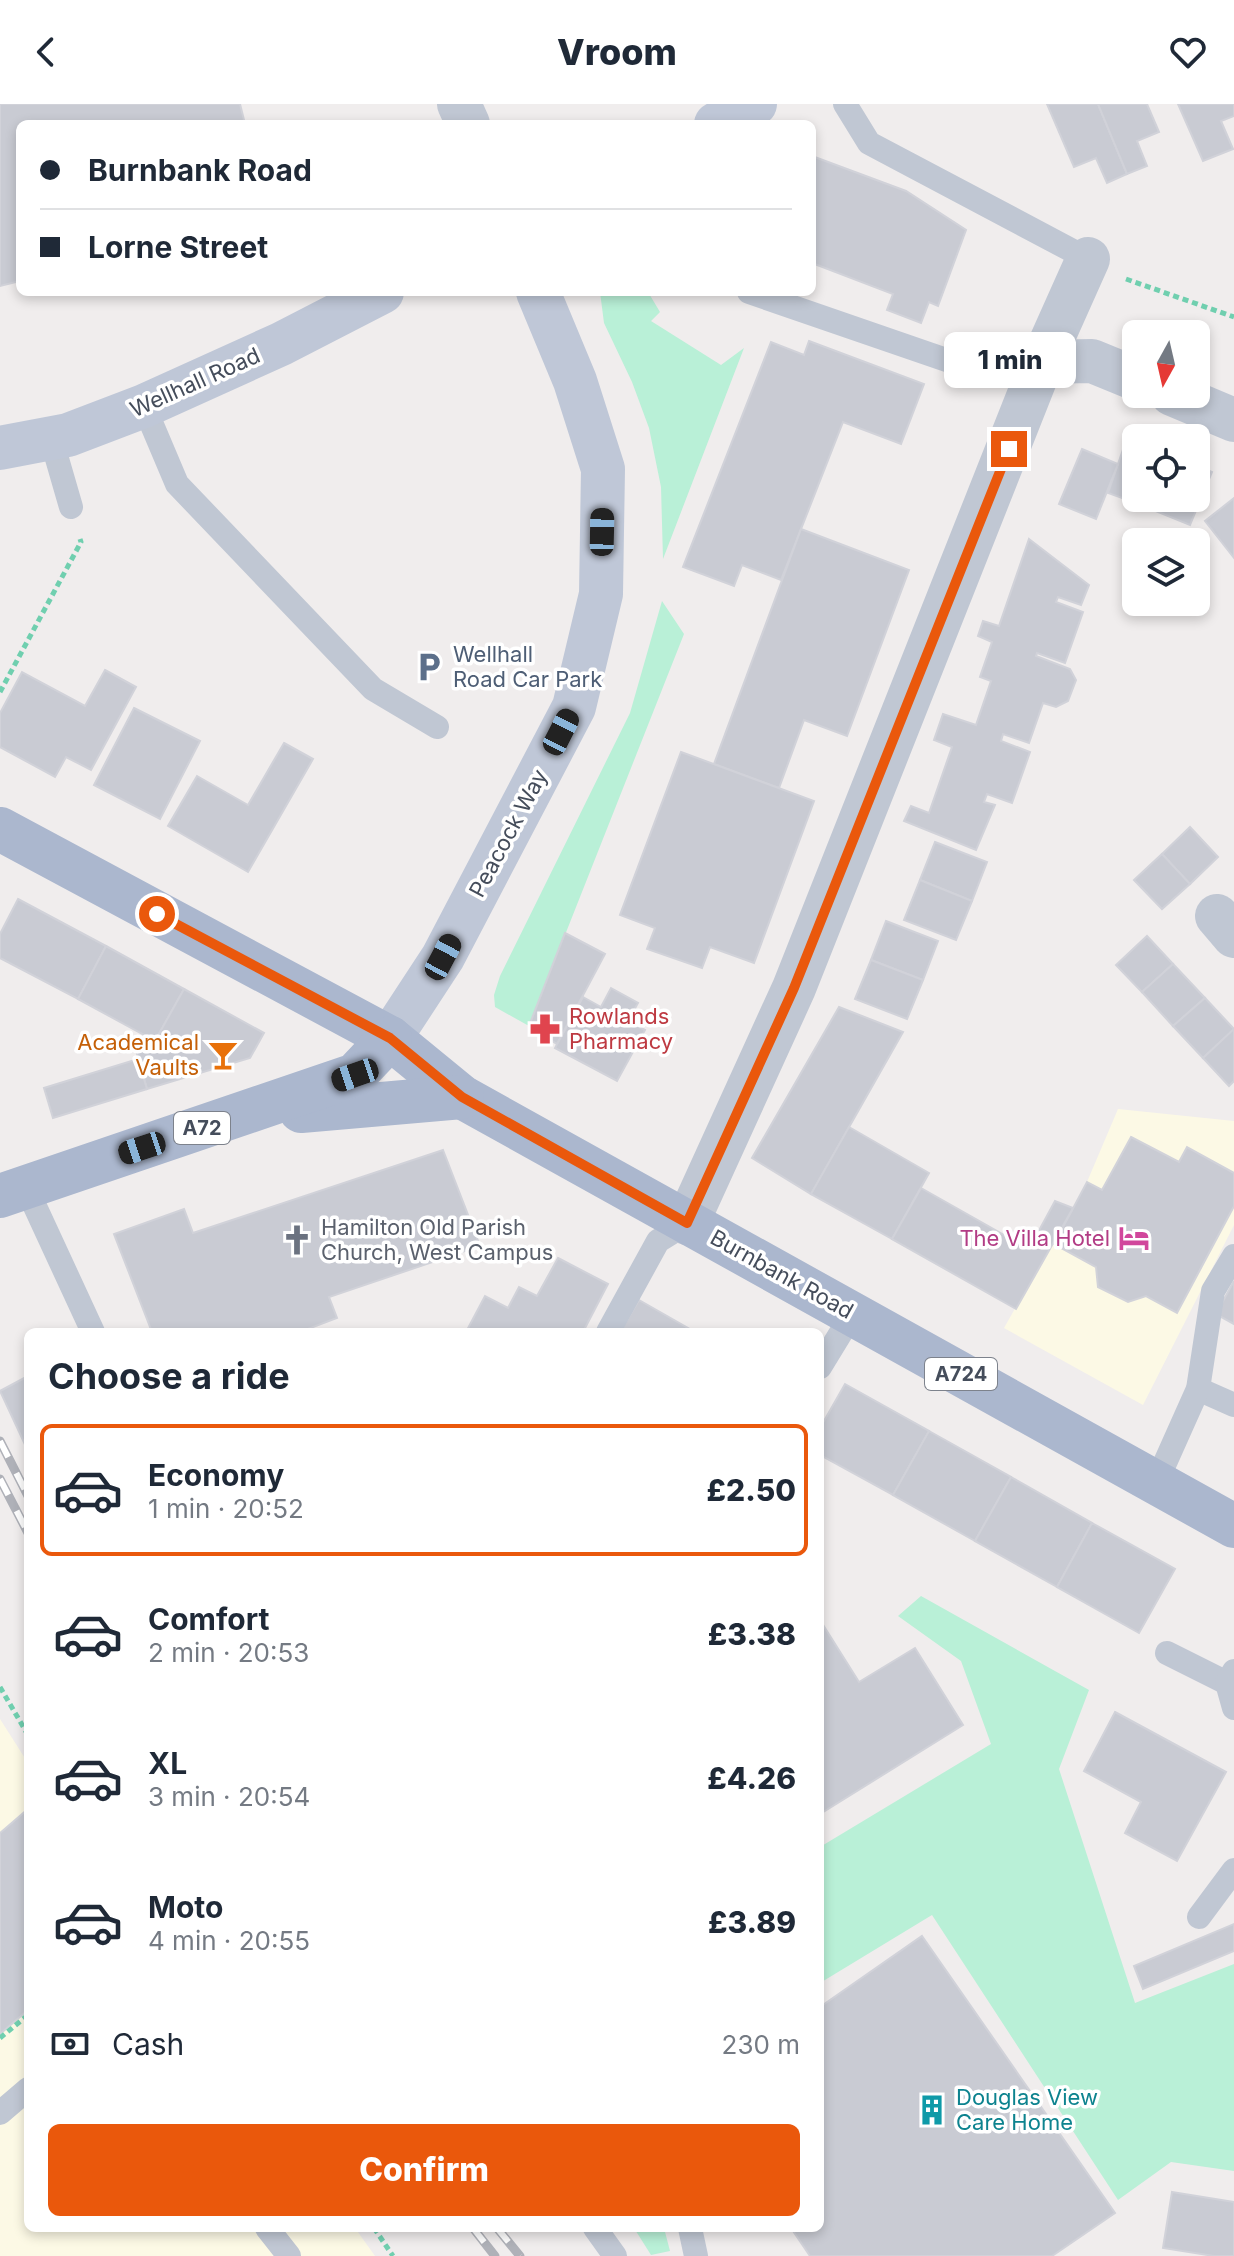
<!DOCTYPE html>
<html lang="en">
<head>
<meta charset="utf-8">
<style>
  :root { --surface:#fff; --page:#f2f2f3; --text:#1f2937; --muted:#747a83; --line:#e0e1e3; --accent:#ea580c }
  body { margin:0; font-family:Inter,sans-serif; background:var(--page); color:var(--text); height:100vh; display:flex; flex-direction:column; font-size:30px; white-space:nowrap }
  * { box-sizing:border-box; margin:0 }
  p { font-size:26px; color:var(--muted) }
  .icon { flex:none; width:44px; height:44px; fill:none; stroke:currentColor; stroke-width:2; stroke-linecap:round; stroke-linejoin:round }
  .map { position:relative; flex:1; overflow:hidden }
  .sheet { position:absolute; left:24px; top:1224px; width:800px; height:904px; display:flex; flex-direction:column; background:var(--surface); border-radius:12px; box-shadow:0 4px 12px #0003 }
  .sheet>* { flex:none }
  .hud { position:absolute; left:16px; top:16px; width:800px; height:176px; border-radius:12px; box-shadow:0 4px 12px #0003; display:grid; align-content:center; height:176px; padding:0 24px; background:var(--surface) }
  .needle { width:52px; rotate:188deg }
  .buttons { position:absolute; left:1122px; top:216px; display:grid; gap:16px }
  .buttons a { display:grid; place-items:center; width:88px; height:88px; border-radius:12px; background:var(--surface); box-shadow:0 4px 12px #0003; font-size:40px }
  .end { position:absolute; width:36px; height:36px; margin:-18px; border:10px solid #ea580c; background:#fff; box-shadow:0 0 0 4px #fff }
  .from { border-radius:50% }
  .bubble { position:absolute; height:56px; border-radius:12px; background:var(--surface); box-shadow:0 4px 12px #0003; font-size:26px; font-weight:800; line-height:56px; text-align:center }
  .car { position:absolute; width:24px; height:48px; margin:-24px -12px; border-radius:10px; box-shadow:0 0 6px 2px #0007; background:linear-gradient(#222 24%,#8ab4d8 0 40%,#222 0 76%,#8ab4d8 0 86%,#222 0) }
  .hud b { display:flex; align-items:center; gap:28px; height:76px; font-size:30px }
  .hud b+b { border-top:2px solid var(--line) }
  .hud i { width:20px; height:20px; background:var(--text) }
  ul { padding:0; list-style:none }
  li { display:flex; align-items:center; gap:24px; height:132px; margin:0 16px 12px; padding:0 8px; border:4px solid transparent; border-radius:12px }
  li div { flex:1 }
  li b { display:block; font-size:30px }
  li em { font-style:normal; font-weight:800 }
  li.on { border-color:var(--accent) }
  li>.icon { width:72px; height:72px; stroke-width:1.5 }
  h2 { padding:0 24px; font-size:36px; line-height:96px }
  .pay { display:flex; align-items:center; gap:20px; height:88px; padding:0 24px; font-size:30px }
  .pay p { margin-inline-start:auto }
  .primary-button { display:flex; gap:16px; margin-top:auto; padding:16px 24px }
  .primary-button a { flex:1; height:92px; border-radius:12px; background:var(--accent); color:#fff; font-size:32px; font-weight:800; line-height:92px; text-align:center }
  header { display:flex; justify-content:space-between; align-items:center; height:104px; padding:0 24px; background:var(--surface); font-size:36px; font-weight:800 }
  .map>svg:first-child { display:block }
</style>
</head>
<body>
<header><svg class="icon" aria-label="back" viewBox="0 0 24 24"><path d="M15 5l-7 7 7 7"/></svg>Vroom<svg class="icon" aria-label="heart" viewBox="0 0 24 24"><path d="M12 20l-8-8c-3-5 5-10 8-4 3-6 11-1 8 4z"/></svg></header>
<div class="map">
<svg width="1234" height="2152" viewBox="0 0 1234 2152">
  <rect width="100%" height="100%" fill="#f0eded"/>
  <g fill="#fcf9e5">
    <path d="M1118,1005L1234,1017V1121L1143,1301L1004,1224L1087,1078Z"/>
    <path d="M0,1615L28,1659V2124H355L375,2152H0Z"/>
  </g>
  <g fill="#b9f0d7">
    <path d="M600,188H648L660,208L651,217L721,261L744,244L663,455L661,383L649,324L632,278L604,219Z"/>
    <path d="M662,497L684,530L529,922L495,903L494,891L500,872L630,609Z"/>
    <path d="M921,1492L1089,1586L1059,1665L1135,1899L1234,1860V2067L1171,2058L1118,2096L932,1811L820,1879V1743L991,1640L961,1557L898,1512Z"/>
    <path d="M634,2124H664L670,2147L651,2151Z"/>
  </g>
  <g fill="#c9cbd3" stroke="#d1d2d9" stroke-width="2">
    <path d="M0,0H240L245,20H20V177L0,182Z"/>
    <path d="M1047,0H1098L1127,70L1107,79L1096,54L1074,63Z"/>
    <path d="M1098,0H1147L1159,28L1137,37L1147,62L1127,70Z"/>
    <path d="M1178,0H1234V12L1221,17L1233,45L1203,57Z"/>
    <path d="M812,52L906,87L966,126L938,202L929,198L921,219L887,206L893,190L812,159Z"/>
    <path d="M809,237L924,280L901,340L843,318L781,476L742,461L734,482L683,463L771,238L804,251Z"/>
    <path d="M1127,334L1136,337V394H1151L1147,403L1108,389Z"/>
    <path d="M1082,345L1118,360L1096,415L1059,400Z"/>
    <path d="M1196,361L1212,368L1190,421L1153,406L1158,394H1196Z"/>
    <path d="M1234,394V454L1205,417Z"/>
    <path d="M801,425L909,466L847,632L804,616L779,684L714,660Z"/>
    <path d="M1029,435L1089,481L1081,501L1058,493L1056,498L1083,508L1065,559L1037,549L1036,552L1070,565L1076,576L1068,597L1056,603L1043,599L1029,639L1003,630L1001,637L1030,648L1012,699L987,690L984,698L995,701L976,746L904,717L911,702L929,709L952,643L934,636L943,610L976,621L991,577L980,573L992,538L978,532L983,517L999,522Z"/>
    <path d="M105,566L136,583L91,666L66,653L55,673L0,643V609L22,568L85,602Z"/>
    <path d="M134,604L200,637L160,715L94,681Z"/>
    <path d="M284,639L313,655L248,768L168,722L197,672L248,701Z"/>
    <path d="M681,648L814,697L754,859L710,843L702,864L647,845L655,824L620,811Z"/>
    <path d="M1190,723L1218,753L1190,780L1162,750Z"/>
    <path d="M935,738L987,758L972,797L920,776Z"/>
    <path d="M1162,750L1190,780L1162,805L1134,776Z"/>
    <path d="M920,776L972,797L956,836L904,816Z"/>
    <path d="M18,795L106,842L78,895L0,854V830Z"/>
    <path d="M886,817L938,837L923,876L871,856Z"/>
    <path d="M565,829L605,850L557,940L529,922Z"/>
    <path d="M1147,832L1173,860L1142,888L1116,861Z"/>
    <path d="M106,842L184,885L155,937L78,895Z"/>
    <path d="M871,856L923,876L907,915L855,895Z"/>
    <path d="M1173,860L1205,894L1173,922L1142,888Z"/>
    <path d="M611,884L638,899L628,917L645,926L617,977L555,944L583,893L601,903Z"/>
    <path d="M184,885L264,929L250,954L147,985L135,943L155,937Z"/>
    <path d="M1205,894L1234,925L1203,954L1173,922Z"/>
    <path d="M839,903L903,928L811,1090L752,1054Z"/>
    <path d="M1234,925V977L1229,982L1203,954Z"/>
    <path d="M138,955L147,985L53,1014L44,984Z"/>
    <path d="M849,1023L929,1069L892,1135L811,1090Z"/>
    <path d="M1131,1033L1179,1058L1187,1043L1234,1069V1102L1177,1209L1146,1192L1128,1198L1098,1183L1096,1163L1054,1140L1087,1078L1102,1086Z"/>
    <path d="M443,1046L480,1142L329,1193L337,1214L300,1228H152L114,1130L184,1105L193,1129Z"/>
    <path d="M921,1084L1029,1145L1055,1097L1073,1104L1016,1205L892,1135Z"/>
    <path d="M558,1154L608,1180L583,1228H466L485,1192L508,1204L519,1183L537,1192Z"/>
    <path d="M1234,1177V1220L1216,1210Z"/>
    <path d="M639,1196L695,1228H620Z"/>
    <path d="M28,1272V1347L0,1287Z"/>
    <path d="M845,1280L929,1327L893,1391L820,1351V1324Z"/>
    <path d="M929,1327L1011,1373L975,1437L893,1391Z"/>
    <path d="M1011,1373L1092,1419L1057,1483L975,1437Z"/>
    <path d="M1092,1419L1175,1465L1139,1529L1057,1483Z"/>
    <path d="M820,1516L859,1578L915,1544L963,1621L820,1710Z"/>
    <path d="M1115,1608L1226,1668L1177,1757L1125,1729L1141,1698L1084,1667Z"/>
    <path d="M28,1705V1906L0,1930V1729Z"/>
    <path d="M1234,1820V1847L1143,1885L1134,1862Z"/>
    <path d="M922,1832L1115,2109L1052,2152H810L791,2124H820V1903Z"/>
    <path d="M1172,2088L1234,2098V2152H1214L1163,2144Z"/>
  </g>
  <g fill="none" stroke-linecap="round" stroke-linejoin="round">
    <g stroke="#70cfaf" stroke-width="5" stroke-dasharray="6 4" stroke-linecap="butt">
      <path d="M1126,175L1234,213"/>
      <path d="M0,588L81,438L80,435"/>
      <path d="M0,1583L28,1631"/>
      <path d="M0,1934L28,1911"/>
      <path d="M374,2124L393,2152"/>
    </g>
    <g stroke="#c0c7d3" stroke-width="24">
      <path d="M845,0L869,39L1088,155"/>
      <path d="M749,188L958,260"/>
      <path d="M144,302L177,380L373,585L437,623"/>
      <path d="M51,334L71,403"/>
      <path d="M26,1083L93,1228"/>
      <path d="M608,1228L658,1137L687,1119"/>
      <path d="M820,1263L853,1209"/>
      <path d="M1198,1285L1234,1301"/>
      <path d="M1156,1379L1198,1285L1213,1187L1234,1152"/>
      <path d="M1167,1549L1227,1579"/>
      <path d="M1234,1567L1227,1579L1234,1604"/>
      <path d="M1199,1813L1234,1766"/>
      <path d="M0,2009L28,1985"/>
      <path d="M267,2124L289,2152"/>
      <path d="M595,2124L615,2152"/>
      <path d="M690,2124L696,2152"/>
    </g>
    <g stroke="#c0c7d3" stroke-width="44">
      <path d="M459,0L468,20"/>
      <path d="M1042,258L1092,257L1136,275"/>
      <path d="M1172,290L1234,316"/>
      <path d="M1217,812L1234,832"/>
      <path d="M687,1119L794,884L1042,258L1088,155"/>
    </g>
    <g stroke="#bfc7d7" stroke-width="44">
      <path d="M716,20L755,0"/>
      <path d="M0,344L68,331L144,302L281,240L382,188"/>
      <path d="M390,934L443,853L574,603L601,490L603,365L575,277L538,188"/>
    </g>
    <g stroke="#abb7ce" stroke-width="44">
      <path d="M0,725L390,934L462,993L1234,1422"/>
      <path d="M301,1007L462,993"/>
      <path d="M0,1092L355,971L390,934"/>
    </g>
    <g stroke="#afb1b8" stroke-width="9">
      <g id="rail">
        <path d="M0,1337L28,1392"/>
        <path d="M0,1375L28,1429"/>
        <path d="M473,2124L495,2152"/>
        <path d="M497,2124L520,2152"/>
      </g>
    </g>
    <use href="#rail" stroke="#fff" stroke-width="6" stroke-dasharray="18" stroke-linecap="butt"/>
  </g>
  <g fill="none" stroke-linecap="round" stroke-linejoin="round">
    <path stroke="#ea580c" stroke-width="10" d="M157,810L390,934L462,993L687,1119L794,884L1009,345"/>
  </g>
  <defs>
    <g id="parking-bare" transform="scale(2.4)"><path d="M-3.5-5.5H1a3.5 3.5 0 0 1 0 7H-1V5.5H-3.5ZM-1-3.4V-.6H.8a1.4 1.4 0 0 0 0-2.8Z" fill="#5c6f8a" stroke="#fff" stroke-width="2.5" paint-order="stroke"/></g>
    <g id="pharmacy-bare" transform="scale(2.4)"><path d="M-2-6h4v4h4v4h-4v4h-4v-4h-4v-4h4Z" fill="#e0444e" stroke="#fff" stroke-width="2.5" paint-order="stroke"/></g>
    <g id="bar-bare" transform="scale(2.4)"><path d="M-6-5H6L.8 .8V4.5H3.5V6h-7V4.5H-.8V.8Z" fill="#e8710a" stroke="#fff" stroke-width="2.5" paint-order="stroke"/></g>
    <g id="hotel-bare" transform="scale(2.4)"><path d="M-6-4.5h1.5V1H6V5H4.5V3h-9V5H-6ZM-4 0a1.8 1.8 0 1 1 3.6 0ZM.5 0V-2.5h3Q6-2.5 6 0Z" fill="#d1479c" stroke="#fff" stroke-width="2.5" paint-order="stroke"/></g>
    <g id="church-bare" transform="scale(2.4)"><path d="M-1.2-6h2.4v3.5h3.3v2.4h-3.3V6h-2.4V-.1h-3.3v-2.4h3.3Z" fill="#6b7280" stroke="#fff" stroke-width="2.5" paint-order="stroke"/></g>
    <g id="building-bare" transform="scale(2.4)"><path d="M-4-6H4V6H1V3H-1V6H-4ZM-2.5-4.3h1.7v1.8h-1.7ZM.8-4.3h1.7v1.8H.8ZM-2.5-1h1.7V.8h-1.7ZM.8-1h1.7V.8H.8Z" fill="#0f9aa8" stroke="#fff" stroke-width="2.5" paint-order="stroke"/></g>
  </defs>
  <g fill-rule="evenodd">
    <use href="#parking-bare" x="429" y="563"/>
    <use href="#pharmacy-bare" x="545" y="925"/>
    <use href="#bar-bare" x="223" y="951"/>
    <use href="#hotel-bare" x="1134" y="1134"/>
    <use href="#church-bare" x="297" y="1136"/>
    <use href="#building-bare" x="932" y="2006"/>
  </g>
  <g text-anchor="middle" stroke-width="7" stroke-linejoin="round" paint-order="stroke">
    <g fill="#fff" stroke="#7d828c" stroke-width="2">
      <rect x="174" y="1008" width="56" height="32" rx="6"/>
      <rect x="925" y="1254" width="72" height="32" rx="6"/>
    </g>
    <g font-size="20" font-weight="bold" fill="#454d5b">
      <text x="202" y="1031">A72</text>
      <text x="961" y="1277">A724</text>
    </g>
    <g font-size="22" fill="#454d5b" stroke="#fff">
      <text transform="translate(195 278) rotate(-24)" y="8">Wellhall Road</text>
      <text transform="translate(508 729) rotate(-62)" y="8">Peacock Way</text>
      <text transform="translate(782 1170) rotate(29)" y="8">Burnbank Road</text>
    </g>
    <g font-size="22" fill="#4e5e75" stroke="#fff" text-anchor="start">
      <text x="453" y="558">Wellhall<tspan x="453" dy="25">Road Car Park</tspan></text>
    </g>
    <g font-size="22" fill="#be3a42" stroke="#fff" text-anchor="start">
      <text x="569" y="920">Rowlands<tspan x="569" dy="25">Pharmacy</tspan></text>
    </g>
    <g font-size="22" fill="#c56008" stroke="#fff" text-anchor="end">
      <text x="199" y="946">Academical<tspan x="199" dy="25">Vaults</tspan></text>
    </g>
    <g font-size="22" fill="#5b616d" stroke="#fff" text-anchor="start">
      <text x="321" y="1131">Hamilton Old Parish<tspan x="321" dy="25">Church, West Campus</tspan></text>
    </g>
    <g font-size="22" fill="#b23c85" stroke="#fff" text-anchor="end">
      <text x="1110" y="1142">The Villa Hotel</text>
    </g>
    <g font-size="22" fill="#0d838f" stroke="#fff" text-anchor="start">
      <text x="956" y="2001">Douglas View<tspan x="956" dy="25">Care Home</tspan></text>
    </g>
  </g>
</svg>
<div class="buttons">
<a><svg class="needle" viewBox="-14 -14 28 28"><path d="M0-13l5 13h-10z" fill="#e53935"/><path d="M0 13l5-13h-10z" fill="#747a83"/></svg></a>
<a><svg class="icon" aria-label="locate" viewBox="0 0 24 24"><circle cx="12" cy="12" r="6"/><path d="M12 2v4M12 18v4M2 12h4M18 12h4"/></svg></a>
<a><svg class="icon" aria-label="layers" viewBox="0 0 24 24"><path d="M12 4l9 5-9 5-9-5zM3 14l9 5 9-5"/></svg></a>
</div>
<i class="end from" style="left:157px;top:810px"></i>
<i class="end" style="left:1009px;top:345px"></i>
<div class="bubble" style="left:944px;top:228px;width:132px">1 min</div>
<i class="car" style="left:602px;top:428px;rotate:1deg"></i>
<i class="car" style="left:561px;top:628px;rotate:27deg"></i>
<i class="car" style="left:443px;top:853px;rotate:28deg"></i>
<i class="car" style="left:355px;top:971px;rotate:251deg"></i>
<i class="car" style="left:142px;top:1044px;rotate:252deg"></i>
<div class="hud">
<b><i class="from"></i>Burnbank Road</b>
<b><i></i>Lorne Street</b>
</div>
<section class="sheet">
<h2>Choose a ride</h2>
<ul>
<li class="on"><svg class="icon" aria-label="car" viewBox="0 0 24 24"><path d="M5 17H2v-5l4-1 3-4h7l3 4 3 1v5h-3M9 17h6M6 11h13"/><circle cx="7" cy="17" r="2"/><circle cx="17" cy="17" r="2"/></svg><div><b>Economy</b><p>1 min · 20:52</p></div><em>£2.50</em></li>
<li><svg class="icon" aria-label="car" viewBox="0 0 24 24"><path d="M5 17H2v-5l4-1 3-4h7l3 4 3 1v5h-3M9 17h6M6 11h13"/><circle cx="7" cy="17" r="2"/><circle cx="17" cy="17" r="2"/></svg><div><b>Comfort</b><p>2 min · 20:53</p></div><em>£3.38</em></li>
<li><svg class="icon" aria-label="car" viewBox="0 0 24 24"><path d="M5 17H2v-5l4-1 3-4h7l3 4 3 1v5h-3M9 17h6M6 11h13"/><circle cx="7" cy="17" r="2"/><circle cx="17" cy="17" r="2"/></svg><div><b>XL</b><p>3 min · 20:54</p></div><em>£4.26</em></li>
<li><svg class="icon" aria-label="car" viewBox="0 0 24 24"><path d="M5 17H2v-5l4-1 3-4h7l3 4 3 1v5h-3M9 17h6M6 11h13"/><circle cx="7" cy="17" r="2"/><circle cx="17" cy="17" r="2"/></svg><div><b>Moto</b><p>4 min · 20:55</p></div><em>£3.89</em></li>
</ul>
<div class="pay"><svg class="icon" aria-label="cash" viewBox="0 0 24 24"><path d="M3 7h18v10H3z"/><circle cx="12" cy="12" r="2"/></svg>Cash<p>230 m</p></div>
<div class="primary-button"><a>Confirm</a></div>
</section>
</div>
</body>
</html>
